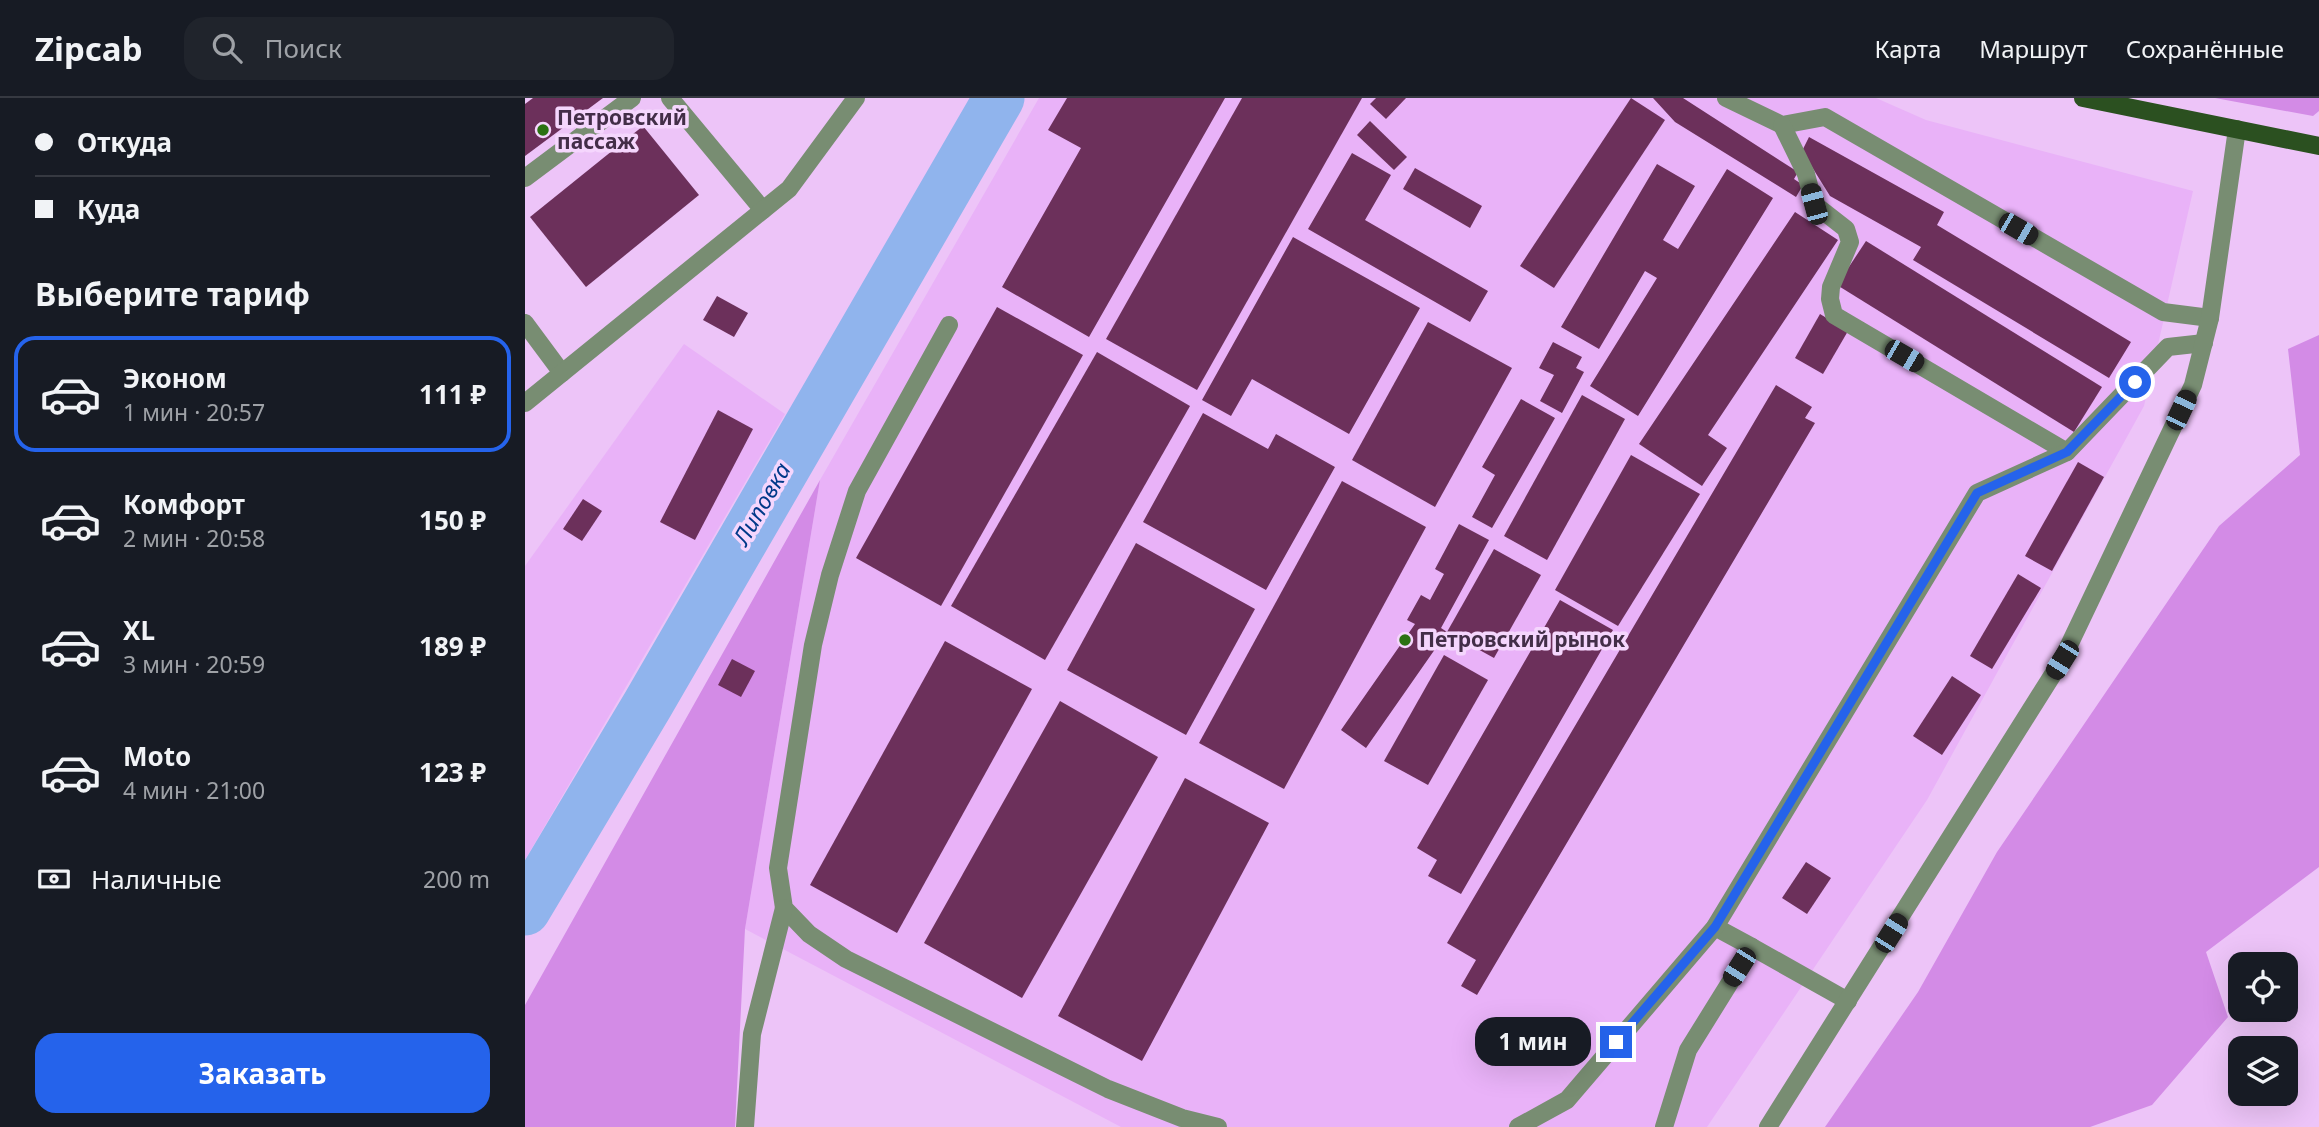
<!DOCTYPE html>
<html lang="ru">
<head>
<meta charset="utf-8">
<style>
  :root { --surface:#171b24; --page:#20242c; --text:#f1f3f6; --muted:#9ea1a6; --line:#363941; --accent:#2563eb }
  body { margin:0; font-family:"Noto Sans",sans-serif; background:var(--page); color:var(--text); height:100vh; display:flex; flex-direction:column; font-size:26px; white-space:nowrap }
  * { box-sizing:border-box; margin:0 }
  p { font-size:23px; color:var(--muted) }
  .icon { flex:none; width:38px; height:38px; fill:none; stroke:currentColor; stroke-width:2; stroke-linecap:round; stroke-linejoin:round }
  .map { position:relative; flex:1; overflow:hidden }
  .details { display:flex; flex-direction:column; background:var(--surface); width:525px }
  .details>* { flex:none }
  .banner { display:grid; align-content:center; height:154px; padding:0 35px; background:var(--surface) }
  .controls { position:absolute; left:1703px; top:854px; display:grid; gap:14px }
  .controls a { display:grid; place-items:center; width:70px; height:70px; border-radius:14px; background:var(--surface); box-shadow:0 7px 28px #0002; font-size:35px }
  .end { position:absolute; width:32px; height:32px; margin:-16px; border:9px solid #2563eb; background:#fff; box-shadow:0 0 0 4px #fff }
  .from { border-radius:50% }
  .bubble { position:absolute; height:49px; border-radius:21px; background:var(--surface); box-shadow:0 7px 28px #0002; font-size:23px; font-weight:700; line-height:49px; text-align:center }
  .car { position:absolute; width:21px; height:42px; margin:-21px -10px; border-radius:9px; box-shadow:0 0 5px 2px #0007; background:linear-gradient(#222 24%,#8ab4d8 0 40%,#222 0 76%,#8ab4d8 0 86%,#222 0) }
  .banner b { display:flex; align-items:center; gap:24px; height:66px; font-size:26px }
  .banner b+b { border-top:2px solid var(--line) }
  .banner i { width:18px; height:18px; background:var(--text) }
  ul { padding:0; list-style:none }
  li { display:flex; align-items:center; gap:21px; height:116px; margin:0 14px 10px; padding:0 21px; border:4px solid transparent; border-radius:21px }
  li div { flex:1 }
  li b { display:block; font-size:26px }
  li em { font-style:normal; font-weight:700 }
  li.on { border-color:var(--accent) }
  li>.icon { width:63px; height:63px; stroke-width:1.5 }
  h2 { padding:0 35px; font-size:32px; line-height:84px }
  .pay { display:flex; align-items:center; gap:18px; height:77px; padding:0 35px; font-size:26px }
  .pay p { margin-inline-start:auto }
  .button { display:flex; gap:14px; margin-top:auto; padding:14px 35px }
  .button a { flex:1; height:80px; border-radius:21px; background:var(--accent); color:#fff; font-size:28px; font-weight:700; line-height:80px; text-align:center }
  header { display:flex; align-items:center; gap:42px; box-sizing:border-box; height:98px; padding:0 35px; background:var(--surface); border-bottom:2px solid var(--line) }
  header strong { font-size:33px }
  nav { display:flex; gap:38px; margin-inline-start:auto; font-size:24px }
  .search { width:490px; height:63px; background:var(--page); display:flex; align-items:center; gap:18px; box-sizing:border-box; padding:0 24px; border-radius:21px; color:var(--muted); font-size:26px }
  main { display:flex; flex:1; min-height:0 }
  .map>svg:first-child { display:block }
</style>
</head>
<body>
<header>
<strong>Zipcab</strong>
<div class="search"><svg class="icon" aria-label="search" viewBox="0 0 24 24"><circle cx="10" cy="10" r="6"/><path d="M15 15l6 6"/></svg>Поиск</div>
<nav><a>Карта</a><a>Маршрут</a><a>Сохранённые</a></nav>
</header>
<main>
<section class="details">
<div class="banner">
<b><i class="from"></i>Откуда</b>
<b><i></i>Куда</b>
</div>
<h2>Выберите тариф</h2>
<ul>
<li class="on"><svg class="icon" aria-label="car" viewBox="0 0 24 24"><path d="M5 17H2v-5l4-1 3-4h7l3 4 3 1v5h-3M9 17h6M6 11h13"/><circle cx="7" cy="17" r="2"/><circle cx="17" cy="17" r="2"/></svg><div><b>Эконом</b><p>1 мин · 20:57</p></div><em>111 ₽</em></li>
<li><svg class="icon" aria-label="car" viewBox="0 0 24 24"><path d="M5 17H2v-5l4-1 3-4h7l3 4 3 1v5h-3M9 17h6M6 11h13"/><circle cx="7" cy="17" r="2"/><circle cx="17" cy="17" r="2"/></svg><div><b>Комфорт</b><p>2 мин · 20:58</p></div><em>150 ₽</em></li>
<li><svg class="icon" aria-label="car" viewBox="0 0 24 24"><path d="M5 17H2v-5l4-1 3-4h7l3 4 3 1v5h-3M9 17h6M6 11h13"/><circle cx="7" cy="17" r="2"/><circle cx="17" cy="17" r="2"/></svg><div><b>XL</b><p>3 мин · 20:59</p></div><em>189 ₽</em></li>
<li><svg class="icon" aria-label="car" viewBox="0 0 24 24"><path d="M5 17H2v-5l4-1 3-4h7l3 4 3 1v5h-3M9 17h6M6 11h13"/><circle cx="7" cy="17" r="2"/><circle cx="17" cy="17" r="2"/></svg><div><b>Moto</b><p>4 мин · 21:00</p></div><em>123 ₽</em></li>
</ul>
<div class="pay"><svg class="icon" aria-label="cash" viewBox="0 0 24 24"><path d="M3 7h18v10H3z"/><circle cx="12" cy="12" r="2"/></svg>Наличные<p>200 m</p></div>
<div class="button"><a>Заказать</a></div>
</section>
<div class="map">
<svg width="1794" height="1029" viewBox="0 0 1794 1029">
  <rect width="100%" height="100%" fill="#edc4f8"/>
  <g fill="#e9b2f8">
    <path d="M514,0H1351L1401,22L1668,93L1619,308L1402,702L1182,1029H596L220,831L295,382Z"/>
    <path d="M159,246L260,316L0,762V468Z"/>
  </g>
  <g fill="#d38be6">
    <path d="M1690,0H1794V13L1788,18Z"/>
    <path d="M1794,237V769L1681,854L1703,919L1627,1007L1565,1029H1300L1393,894L1472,754L1694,428L1775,357L1763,251Z"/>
    <path d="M295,382L220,831L210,1029H0V907Z"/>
  </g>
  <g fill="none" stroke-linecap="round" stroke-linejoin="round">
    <path stroke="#90b4ed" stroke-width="51" d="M0,812L123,606L474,0"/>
  </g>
  <g fill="#6c305b">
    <path d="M8,0H78L0,58V6Z"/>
    <path d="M542,0H700L564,239L477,189L556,50L523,32Z"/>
    <path d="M717,0H837L672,292L581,241Z"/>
    <path d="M851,0H881L861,21L845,6Z"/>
    <path d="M1106,0L1140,22L1029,190L995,168Z"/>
    <path d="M1128,0H1158L1273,74L1269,81L1278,87L1271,99L1150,24Z"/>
    <path d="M845,23L882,59L869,72L832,37Z"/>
    <path d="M118,28L174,97L61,189L5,119Z"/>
    <path d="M1284,39L1419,114L1412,127L1606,244L1584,280L1388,162L1396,149L1305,98L1277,53Z"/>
    <path d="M827,55L866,77L840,122L963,193L945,224L783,131Z"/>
    <path d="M1132,66L1170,88L1138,142L1153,151L1202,71L1248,100L1113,318L1065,288L1132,180L1120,173L1074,251L1036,229Z"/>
    <path d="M890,70L957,108L945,130L878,91Z"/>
    <path d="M1270,114L1313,142L1183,337L1202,350L1177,388L1114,346Z"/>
    <path d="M768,139L895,210L824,336L727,281L706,318L677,302Z"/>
    <path d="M1341,143L1577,289L1549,334L1312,187Z"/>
    <path d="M192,198L223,215L209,239L178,222Z"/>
    <path d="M472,209L558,257L416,508L331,460Z"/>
    <path d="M1295,216L1323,233L1298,276L1270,260Z"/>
    <path d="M903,224L987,270L910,409L827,362Z"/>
    <path d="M1028,244L1057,259L1051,270L1059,274L1037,315L1015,303L1029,277L1014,270Z"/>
    <path d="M572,254L665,308L520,562L426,508Z"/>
    <path d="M1251,287L1287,309L1280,320L1290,325L952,897L936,888L951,862L922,845Z"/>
    <path d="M1057,297L1100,321L1022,462L979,438Z"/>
    <path d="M996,301L1030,320L967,430L947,419L970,377L957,369Z"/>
    <path d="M193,312L228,331L170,442L135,424Z"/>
    <path d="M678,315L743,351L751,336L810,369L741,492L618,424Z"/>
    <path d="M1106,357L1175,396L1093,528L1030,492Z"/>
    <path d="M1553,364L1579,379L1527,473L1500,458Z"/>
    <path d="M817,383L901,429L759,691L674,645Z"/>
    <path d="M58,401L77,413L57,443L38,431Z"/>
    <path d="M934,426L964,442L916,530L922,534L841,650L816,632L890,526L882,522L896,497L905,502L919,476L910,471Z"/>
    <path d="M611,445L730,511L661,637L542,572Z"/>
    <path d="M969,451L1016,477L969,560L922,534Z"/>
    <path d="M1493,476L1516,490L1467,571L1445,558Z"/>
    <path d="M1035,502L1088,532L936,796L903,778L912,762L892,750Z"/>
    <path d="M420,543L507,591L372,835L285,787Z"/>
    <path d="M919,557L963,582L903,687L859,663Z"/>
    <path d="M207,561L230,573L216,599L193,587Z"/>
    <path d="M1427,578L1456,597L1417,657L1388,638Z"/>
    <path d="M535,603L633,659L497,900L399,845Z"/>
    <path d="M660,680L744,725L617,963L533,918Z"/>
    <path d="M1281,764L1306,780L1282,816L1257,800Z"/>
  </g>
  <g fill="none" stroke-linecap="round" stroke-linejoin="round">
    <g stroke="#788d72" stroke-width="18">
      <path d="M145,0L238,112"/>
      <path d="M1201,0L1257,27L1300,19L1638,214L1685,220"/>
      <path d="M1257,27L1281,76L1289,106L1321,131L1325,144L1306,189L1305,201L1309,217L1542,354"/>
      <path d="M0,80L107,0"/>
      <path d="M0,225L37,275"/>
      <path d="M424,227L332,393L305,477L288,547L253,770L259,810L284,836L321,861L583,991L657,1020L693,1029"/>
      <path d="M0,305L264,91L331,0"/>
      <path d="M1190,829L1227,849"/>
      <path d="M220,1029L227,936L259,810"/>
      <path d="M993,1029L1042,1002L1190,829L1452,395L1542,354L1643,249L1679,245"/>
      <path d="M1139,1029L1163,952L1227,849L1323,903"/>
      <path d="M1243,1029L1537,562L1668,287L1685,220L1712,31"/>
    </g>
    <path stroke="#2b5020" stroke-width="18" d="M1558,0L1794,48"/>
  </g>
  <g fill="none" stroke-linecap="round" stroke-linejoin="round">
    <path stroke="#2563eb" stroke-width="9" d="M1091,944L1190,829L1452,395L1542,354L1610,284"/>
  </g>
  <g fill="#2b7212" stroke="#f5d6fd" stroke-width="2.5">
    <circle cx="18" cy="32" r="7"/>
    <circle cx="880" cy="542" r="7"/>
  </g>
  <g text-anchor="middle" stroke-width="7" stroke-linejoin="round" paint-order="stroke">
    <g font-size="21" font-weight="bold" fill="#432e48" stroke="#f5d6fd" text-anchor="start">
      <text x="32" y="27">Петровский<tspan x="32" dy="24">пассаж</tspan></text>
      <text x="894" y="549">Петровский рынок</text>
    </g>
    <g font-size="23" font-style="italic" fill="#003989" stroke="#f5d6fd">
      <text transform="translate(237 406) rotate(-60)" y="8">Липовка</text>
    </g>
  </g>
</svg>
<div class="controls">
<a><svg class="icon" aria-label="locate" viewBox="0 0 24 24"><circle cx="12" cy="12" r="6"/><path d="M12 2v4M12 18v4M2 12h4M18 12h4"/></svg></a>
<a><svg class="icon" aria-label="layers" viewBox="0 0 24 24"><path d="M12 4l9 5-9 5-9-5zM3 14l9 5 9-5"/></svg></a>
</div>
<i class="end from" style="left:1610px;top:284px"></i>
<i class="end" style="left:1091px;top:944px"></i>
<div class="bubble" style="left:950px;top:919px;width:116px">1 мин</div>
<i class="car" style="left:1289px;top:106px;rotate:345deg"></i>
<i class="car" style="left:1493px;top:131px;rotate:120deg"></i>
<i class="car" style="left:1379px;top:258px;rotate:120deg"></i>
<i class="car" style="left:1656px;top:312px;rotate:25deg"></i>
<i class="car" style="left:1537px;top:562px;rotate:212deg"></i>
<i class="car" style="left:1366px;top:835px;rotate:32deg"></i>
<i class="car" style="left:1214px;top:869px;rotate:212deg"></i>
</div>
</main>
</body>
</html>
